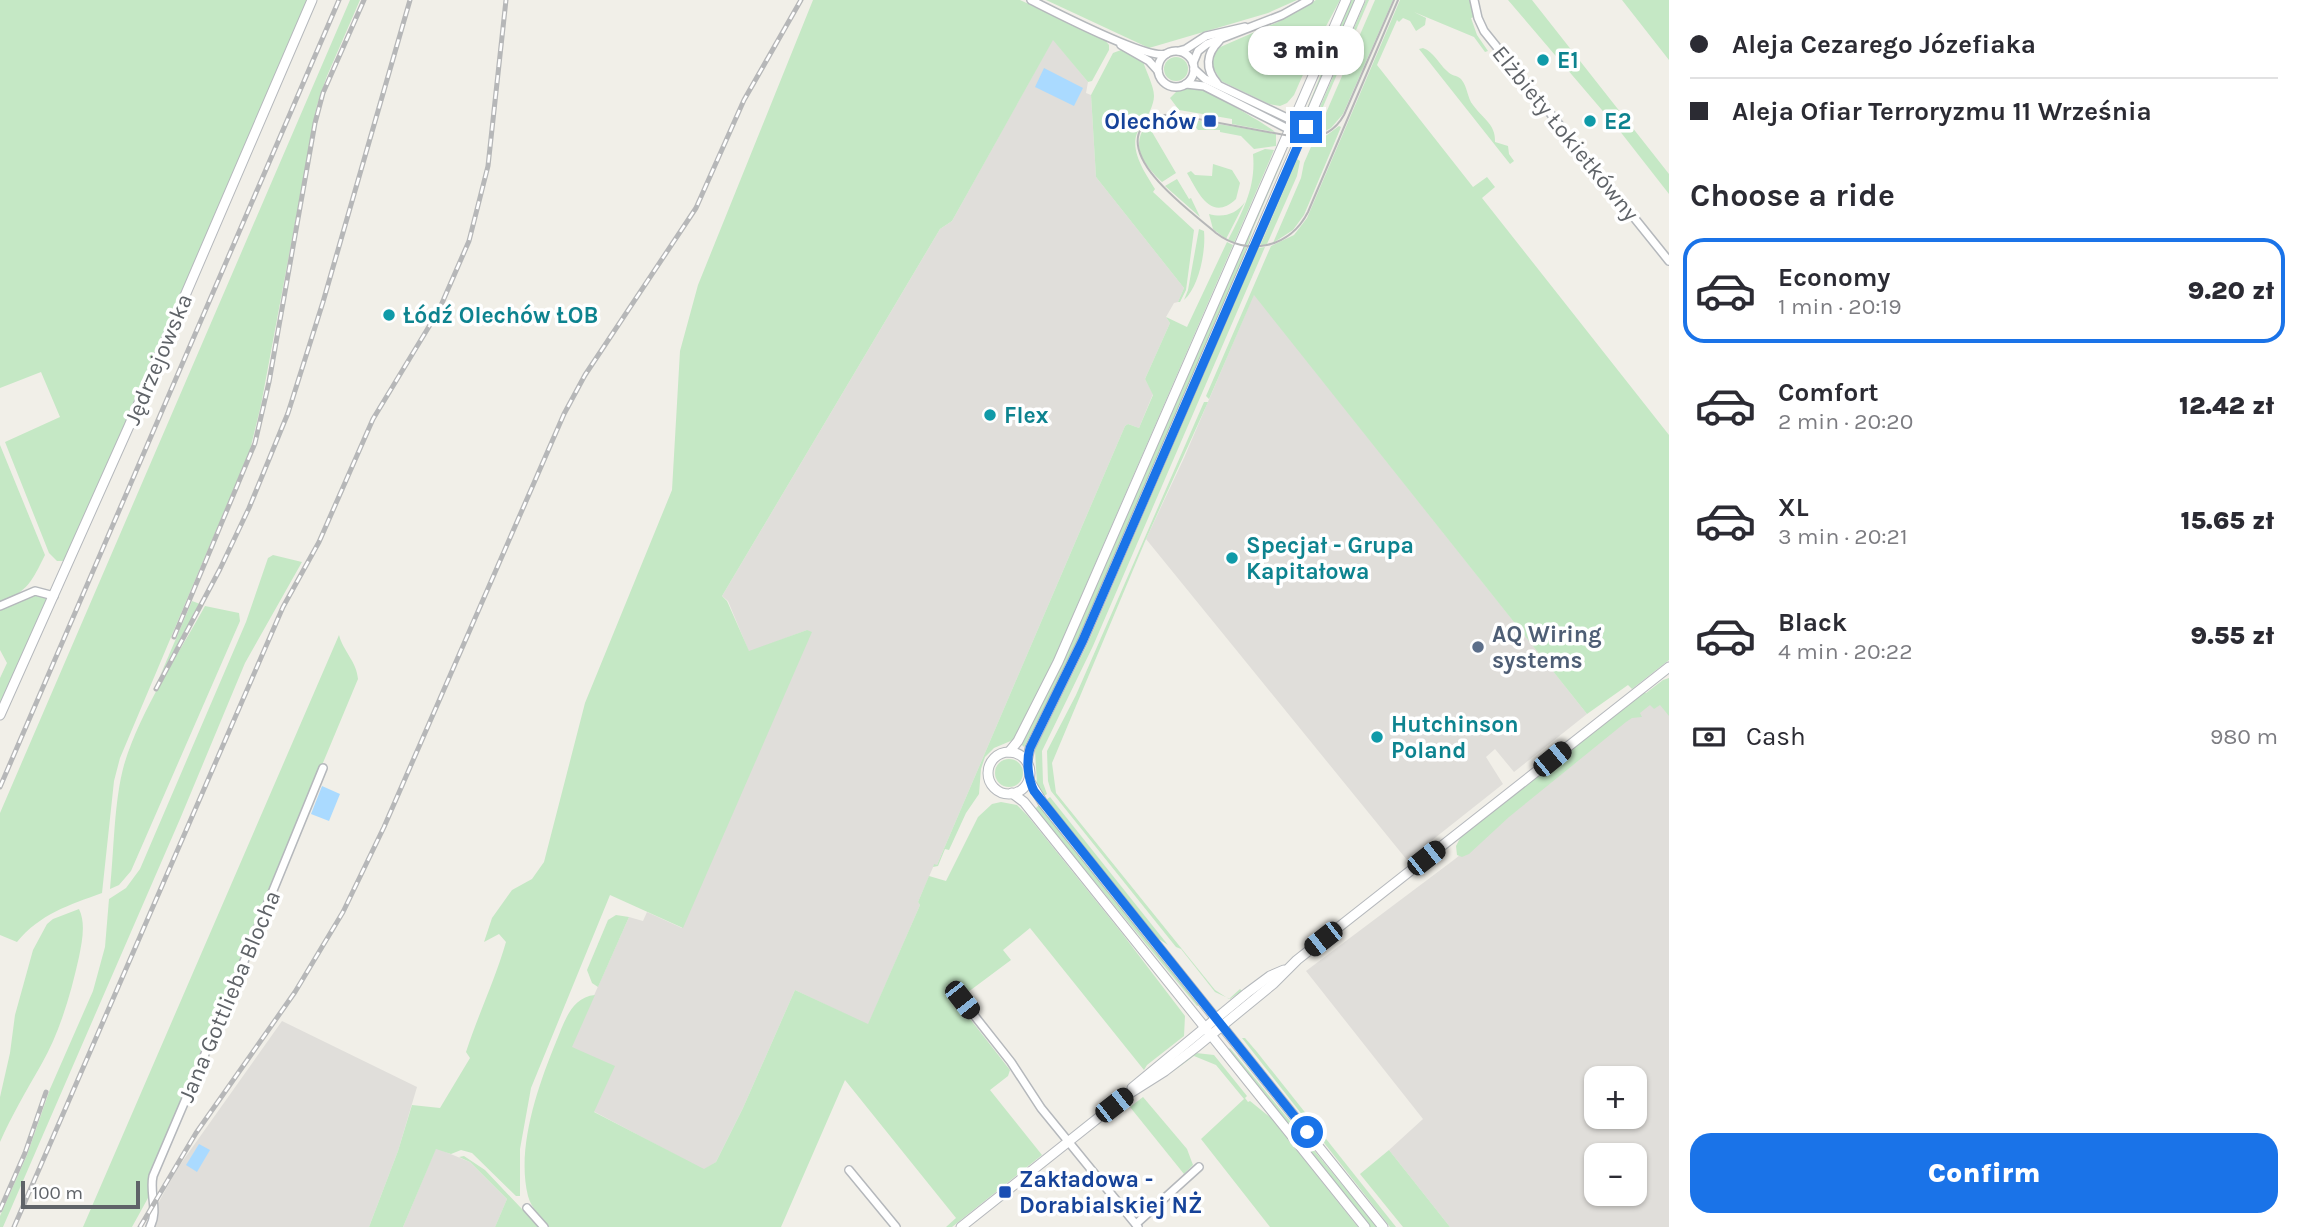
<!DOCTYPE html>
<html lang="en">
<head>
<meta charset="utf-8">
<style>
  :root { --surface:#fff; --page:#f2f2f3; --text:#2b2b33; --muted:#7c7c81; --line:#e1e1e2; --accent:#1a73e8 }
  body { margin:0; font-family:Karla,sans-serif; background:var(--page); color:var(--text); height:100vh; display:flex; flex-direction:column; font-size:26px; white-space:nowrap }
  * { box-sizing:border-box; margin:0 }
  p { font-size:23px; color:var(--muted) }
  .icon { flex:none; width:38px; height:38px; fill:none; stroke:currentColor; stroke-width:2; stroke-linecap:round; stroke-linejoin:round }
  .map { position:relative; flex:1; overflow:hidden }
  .details { display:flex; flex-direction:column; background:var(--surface); width:630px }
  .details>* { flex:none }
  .hud { display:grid; align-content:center; height:154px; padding:0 21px; background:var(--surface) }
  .buttons { position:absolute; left:1584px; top:1066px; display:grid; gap:14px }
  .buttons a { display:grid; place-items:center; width:63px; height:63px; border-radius:14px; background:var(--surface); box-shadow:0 2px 5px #0004; font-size:35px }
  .scale { position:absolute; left:21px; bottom:18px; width:119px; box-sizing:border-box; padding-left:7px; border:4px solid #5f6368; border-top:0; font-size:19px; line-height:24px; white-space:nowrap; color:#5f6368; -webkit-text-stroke:5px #fff; paint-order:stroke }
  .end { position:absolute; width:32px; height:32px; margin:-16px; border:9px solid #1a73e8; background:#fff; box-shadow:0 0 0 4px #fff }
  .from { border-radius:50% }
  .bubble { position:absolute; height:49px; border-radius:21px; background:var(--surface); box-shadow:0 2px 5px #0004; font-size:23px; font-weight:800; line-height:49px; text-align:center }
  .car { position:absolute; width:21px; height:42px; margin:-21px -10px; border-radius:9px; box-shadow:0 0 5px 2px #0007; background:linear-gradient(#222 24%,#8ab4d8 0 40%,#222 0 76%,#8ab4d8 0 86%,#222 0) }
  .hud b { display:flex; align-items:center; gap:24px; height:66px; font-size:26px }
  .hud b+b { border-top:2px solid var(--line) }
  .hud i { width:18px; height:18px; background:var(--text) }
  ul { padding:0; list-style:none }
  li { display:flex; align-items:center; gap:21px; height:105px; margin:0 14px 10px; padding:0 7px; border:4px solid transparent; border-radius:21px }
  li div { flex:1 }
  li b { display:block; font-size:26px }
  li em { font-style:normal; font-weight:800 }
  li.selected { border-color:var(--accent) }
  li>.icon { width:63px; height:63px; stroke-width:1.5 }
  h2 { padding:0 21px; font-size:32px; line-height:84px }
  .pay { display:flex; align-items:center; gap:18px; height:77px; padding:0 21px; font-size:26px }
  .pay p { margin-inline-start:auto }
  .cta { display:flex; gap:14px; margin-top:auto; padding:14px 21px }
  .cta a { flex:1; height:80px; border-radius:21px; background:var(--accent); color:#fff; font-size:28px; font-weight:800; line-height:80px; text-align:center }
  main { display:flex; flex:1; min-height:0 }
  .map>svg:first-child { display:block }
</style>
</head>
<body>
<main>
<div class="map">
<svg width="1669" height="1227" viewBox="0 0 1669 1227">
  <rect width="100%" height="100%" fill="#f1efe8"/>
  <g fill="#e0deda" fill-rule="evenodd">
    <path d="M1053,39L1088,82L1086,93L1091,95L1096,177L1184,288L1178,302L1174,303L1166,317L1170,323L1145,379L1153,394L1139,428L1128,424L1125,426L937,865H934L931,872L918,902L920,905L868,1025L795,990L743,1108L716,1162L704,1170L593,1111L571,1047L629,917L643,921L647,912L682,928L807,630L749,652L728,601L722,596L940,229L952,221Z"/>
    <path d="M1254,294L1587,714L1514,772L1495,749L1486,757L1503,784L1407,860L1146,539L1184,458Z"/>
    <path d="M1648,701L1658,702L1669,715V1227H1450L1389,1150L1423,1119L1306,971L1455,859ZM1596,1078H1634V1116H1596ZM1596,1155H1634V1194H1596Z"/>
    <path d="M282,1021L417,1087L398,1151L369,1227H145L177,1169Z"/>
    <path d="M436,1148L470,1162L507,1199L495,1227H403Z"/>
  </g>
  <g fill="#c5e8c5">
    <path d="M0,0H307L147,377L65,561H57L49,553L5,442L60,417L41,372L0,388Z"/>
    <path d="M350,0H360L327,76L317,105L261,405L250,450L120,758L114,781L102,893C69,905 40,914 17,942L0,935V813Z"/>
    <path d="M813,0H1020L1104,39L1109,45V50L1092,81L1088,82L1053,40L952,221L940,229L722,596L727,601L749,651L807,630L812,632L683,928L610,895L531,1088L520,1149V1196H516L472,1153L461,1150L451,1154L436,1149L403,1227H369L398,1151L412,1105L440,1108L470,1058L466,1052C478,1015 495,980 506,942L499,934L484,942L492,918L512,890L532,879L544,862L585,703L672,490L680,351L698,285Z"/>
    <path d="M1046,0H1297L1268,13L1149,48Z"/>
    <path d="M1316,0H1340L1316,45L1294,95L1287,103L1280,106L1269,104L1221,81L1212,66V57L1218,48L1278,22Z"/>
    <path d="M1351,0H1356L1304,116Z"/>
    <path d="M1366,0H1369L1310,137H1307Z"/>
    <path d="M1375,0H1393L1343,114L1331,128L1316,136Z"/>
    <path d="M1400,0H1470L1474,17L1471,18L1477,35L1488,51L1485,52L1474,37L1414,12L1426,18L1425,25L1416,31L1410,21L1403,18L1399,22L1397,20L1377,65L1473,187L1487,177L1495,187L1482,198L1669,435V660L1632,689L1628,685L1587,714L1254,295L1209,399L1206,396L1271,246L1294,235L1307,218Z"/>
    <path d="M1508,0H1532L1669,174V194L1619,130Z"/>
    <path d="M1621,0H1669V60L1622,0Z"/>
    <path d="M1423,48C1434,52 1438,63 1447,71C1451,76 1457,75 1461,79C1468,87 1467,98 1473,105C1482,118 1496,124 1495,142L1508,146L1509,154L1514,161L1510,164L1419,49Z"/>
    <path d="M1121,50L1143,61C1145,69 1154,86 1154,96C1154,105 1147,118 1142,125C1125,145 1144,171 1155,189L1153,192L1194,230L1186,290L1180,302H1178L1184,288L1096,177L1091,95L1113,53Z"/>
    <circle cx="1176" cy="69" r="12"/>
    <path d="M1187,87C1191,88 1195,87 1198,88C1205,89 1271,127 1275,132L1232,124V119L1179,110L1170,98L1177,91Z"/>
    <path d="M1189,119L1276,134V146L1254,149L1241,136L1220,132V130H1198Z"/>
    <path d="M1149,122L1152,132L1176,173L1162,182C1144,165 1128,144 1149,122Z"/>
    <path d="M1339,126L1341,127L1304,215L1293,230L1273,243L1301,178L1304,163L1314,140L1327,135Z"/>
    <path d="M1265,149L1274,150L1234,243L1228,240C1244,209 1256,186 1253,154Z"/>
    <path d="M1283,154H1285L1253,229L1238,273L1079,639L1024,747L1021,744L1062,664Z"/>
    <path d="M1297,159L1300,161L1297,176L1267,244L1260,246Z"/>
    <path d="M1213,164L1232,170L1240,183L1236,199C1211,223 1198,192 1187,173L1191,171L1195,175L1212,176Z"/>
    <path d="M1177,179L1189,199L1191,198L1200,217L1165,186Z"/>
    <path d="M1245,202L1226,239L1213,229L1209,214C1224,218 1236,214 1245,202Z"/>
    <path d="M1199,229L1204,231C1206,251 1199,287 1184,300L1188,290Z"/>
    <path d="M1227,242L1233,245L1054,659L1013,740L994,748L985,757L981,769L979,794L966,813L949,850L945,849L938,866L933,867L934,864L937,865L1125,426L1128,424L1139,428L1153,395L1145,379L1170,323L1166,317L1187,327Z"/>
    <path d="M1265,247L1093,646L1042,751L1043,783L1047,794L1044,796L1037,785L1035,750L1088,643L1258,248Z"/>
    <path d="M1204,402H1208L1146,539L1052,763L1056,793L1215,990L1229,999L1240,989L1242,991L1230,999L1215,992L1181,949L1176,947L1051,791L1048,781L1047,751L1076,695Z"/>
    <path d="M0,445L45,555C31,583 29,589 0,604Z"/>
    <path d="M273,555L302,562L245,663L180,819L3,1227H0V1216L27,1155L50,1089L93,991L105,947L109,899L126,888L140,869L246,622L268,558Z"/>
    <path d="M39,594L46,596L47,602L0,705V678L7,663L0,650V608L22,598Z"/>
    <path d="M192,601L200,604L160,676Z"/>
    <path d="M205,606L239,613L240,621L131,871L119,885L110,889C114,851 114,801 124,765C141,709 177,657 205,606Z"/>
    <path d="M339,635C343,651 357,662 358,679L150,1177L148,1198L132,1227H83Z"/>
    <path d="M1669,678V716L1660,705L1654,709L1650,705L1640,713L1642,717L1632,718L1626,722L1509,817L1469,854L1462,857L1457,855L1456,846L1462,834L1644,692L1646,693L1663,680Z"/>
    <circle cx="1009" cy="773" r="14"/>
    <path d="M1050,797L1168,945L1156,937L1046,800Z"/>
    <path d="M1001,802L1017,805L1027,815L1121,932L1185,1016L1184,1036L1147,1065L1144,1070L1030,928L1003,950L1011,960L956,1001L1010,1070L1008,1076L990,1090L1042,1155L952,1227H946L956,1218L845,1080L781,1227H549C541,1217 531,1208 528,1196C516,1148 538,1086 556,1042C564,1023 571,997 595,995L572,1047L615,1066L594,1112L704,1169L716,1162L743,1108L795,990L868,1024L920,905L918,902L929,876L946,881L978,817L992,804Z"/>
    <path d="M1039,805L1199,1005L1197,1006L1035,809Z"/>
    <path d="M79,909C86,923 82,942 79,957C71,993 60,1032 41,1065C26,1091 12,1115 0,1142V1097L10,1053L15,1015L33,950L47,924L53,919Z"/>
    <path d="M616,915L629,917L598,987L592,983L587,970L608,920Z"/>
    <path d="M1242,1038H1245L1257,1052L1396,1227H1390Z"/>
    <path d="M1230,1048L1377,1227H1370L1228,1050Z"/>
    <path d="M1196,1053L1214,1055L1247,1096L1245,1098L1248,1102L1250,1101L1271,1118L1358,1227H1270L1201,1139L1244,1099L1216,1065L1194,1056L1171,1073Z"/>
    <path d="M1143,1097L1187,1149L1193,1165L1184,1174L1130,1107Z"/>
    <path d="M1389,1150L1450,1227H1403L1360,1174Z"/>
    <path d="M464,1156L485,1170L539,1227H495L507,1199L470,1162L459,1157Z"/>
  </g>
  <g fill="#aadaff">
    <path d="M1044,68L1083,88L1074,106L1035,87Z"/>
    <path d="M322,786L340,794L329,821L311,814Z"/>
    <path d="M199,1144L210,1150L197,1172L186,1165Z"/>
  </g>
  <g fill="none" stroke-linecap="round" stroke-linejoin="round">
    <g stroke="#b5b8bc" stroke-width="10">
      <g id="minor">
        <path d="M1031,0C1053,11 1147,60 1166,54"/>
        <path d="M1474,0L1478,18L1484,31L1669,261"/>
        <path d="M1121,45L1149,61L1158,71"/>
        <path d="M1179,51L1186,49L1206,36L1245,27"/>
        <circle cx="1176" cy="69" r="18"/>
        <path d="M1193,63L1198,51L1207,44L1282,15L1309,0"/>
        <path d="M1194,69L1205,79L1306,127"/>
        <path d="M1217,83C1205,69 1206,54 1219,41"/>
        <path d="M1186,84L1204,86L1302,136"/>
        <path d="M0,606L35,591L54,596"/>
        <path d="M962,1000L1011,1062L1041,1108L1138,1227"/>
        <path d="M849,1170L896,1227"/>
        <path d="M527,1208L544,1227"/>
        <path d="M1136,1224L1199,1167"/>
        <path d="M150,1227C159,1211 149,1193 153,1176L236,981L323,768"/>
      </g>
    </g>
    <g stroke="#b5b8bc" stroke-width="11">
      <g id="tertiary">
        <path d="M0,715L129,426L312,0"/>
        <path d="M1009,752L1018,741L1058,662L1346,0"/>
        <circle cx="1009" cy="773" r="21"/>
        <path d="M1027,761L1030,748L1083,640L1360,0"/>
        <path d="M1029,780L1043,803L1383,1227"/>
        <path d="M1012,793L1024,802L1365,1227"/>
        <path d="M1132,1088L1247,993L1270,976L1284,970"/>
        <path d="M961,1227L1127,1095L1165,1071L1195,1048L1273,984L1297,960L1669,667"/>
      </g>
    </g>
    <use href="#minor" stroke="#fff" stroke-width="7"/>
    <use href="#tertiary" stroke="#fff" stroke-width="9"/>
    <path stroke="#b6b7b8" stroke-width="2" d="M1394,0L1344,115C1335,131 1320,139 1301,138L1176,115C1163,114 1150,115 1142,127C1119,161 1193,213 1216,233C1247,257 1290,248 1308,212L1398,0"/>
    <g stroke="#b6b7b8" stroke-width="5">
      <g id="rail">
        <path d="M174,637L255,443L269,382L315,123L323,93L364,0"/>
        <path d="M156,689L220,569L249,508L288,413L323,302L410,0"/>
        <path d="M0,787L339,0"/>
        <path d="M0,1210L25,1153L46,1092"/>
        <path d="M14,1227L283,607L319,542L373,419L439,310L469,241L488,166L506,0"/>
        <path d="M140,1227L196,1133L295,992L343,912L384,827L564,414L585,375L696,208L744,100L801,0"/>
      </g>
    </g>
    <use href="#rail" stroke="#fff" stroke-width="2.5" stroke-dasharray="8" stroke-linecap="butt"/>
  </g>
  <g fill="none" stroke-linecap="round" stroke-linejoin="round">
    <path stroke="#1a73e8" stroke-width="9" d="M1306,127L1083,640L1030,748C1026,761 1028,779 1034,791L1307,1132"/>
  </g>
  <g fill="#0f9aa8" stroke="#fff" stroke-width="2.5">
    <circle cx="1543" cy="60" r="7"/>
    <circle cx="1590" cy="121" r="7"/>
    <circle cx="389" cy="315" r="7"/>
    <circle cx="990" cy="415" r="7"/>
    <circle cx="1232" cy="558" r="7"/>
    <circle cx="1377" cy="737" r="7"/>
  </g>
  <g fill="#1a4fb4" stroke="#fff" stroke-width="2.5">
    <rect x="1203" y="114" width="14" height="14" rx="3.5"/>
    <rect x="998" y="1185" width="14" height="14" rx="3.5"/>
  </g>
  <circle fill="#5c6f8a" stroke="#fff" stroke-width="2.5" cx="1478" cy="647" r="7"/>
  <g text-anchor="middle" stroke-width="7" stroke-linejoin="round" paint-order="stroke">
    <g font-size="23" font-weight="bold" fill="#0d838f" stroke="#fff" text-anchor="start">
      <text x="1557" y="68">E1</text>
      <text x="1604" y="129">E2</text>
      <text x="403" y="323">Łódź Olechów ŁOB</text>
      <text x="1004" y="423">Flex</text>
      <text x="1246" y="553">Specjał - Grupa<tspan x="1246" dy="26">Kapitałowa</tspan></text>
      <text x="1391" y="732">Hutchinson<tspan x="1391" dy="26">Poland</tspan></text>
    </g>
    <g font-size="23" font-weight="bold" fill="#164399" stroke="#fff" text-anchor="end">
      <text x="1196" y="129">Olechów</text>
      <text x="1019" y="1187" text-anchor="start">Zakładowa -<tspan x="1019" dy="26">Dorabialskiej NŻ</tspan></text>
    </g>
    <g font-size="23" fill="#5f6368" stroke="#fff">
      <text transform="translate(1566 133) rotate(51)" y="8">Elżbiety Łokietkówny</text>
      <text transform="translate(158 359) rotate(-67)" y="8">Jędrzejowska</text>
      <text transform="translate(229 996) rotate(-67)" y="8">Jana Gottlieba Blocha</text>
    </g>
    <g font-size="23" font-weight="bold" fill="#4e5e75" stroke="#fff" text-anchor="start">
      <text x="1492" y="642">AQ Wiring<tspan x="1492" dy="26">systems</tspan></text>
    </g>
  </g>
</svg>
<div class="buttons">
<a>+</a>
<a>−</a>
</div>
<div class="scale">100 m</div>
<i class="end from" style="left:1307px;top:1132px"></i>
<i class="end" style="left:1306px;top:127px"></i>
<div class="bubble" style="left:1248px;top:26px;width:116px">3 min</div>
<i class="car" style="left:1552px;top:759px;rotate:51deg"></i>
<i class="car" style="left:1426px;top:858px;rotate:52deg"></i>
<i class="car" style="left:1323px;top:939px;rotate:232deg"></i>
<i class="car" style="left:962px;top:1000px;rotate:142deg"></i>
<i class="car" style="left:1114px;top:1105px;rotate:52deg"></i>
</div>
<section class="details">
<div class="hud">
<b><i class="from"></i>Aleja Cezarego Józefiaka</b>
<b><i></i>Aleja Ofiar Terroryzmu 11 Września</b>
</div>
<h2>Choose a ride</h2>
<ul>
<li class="selected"><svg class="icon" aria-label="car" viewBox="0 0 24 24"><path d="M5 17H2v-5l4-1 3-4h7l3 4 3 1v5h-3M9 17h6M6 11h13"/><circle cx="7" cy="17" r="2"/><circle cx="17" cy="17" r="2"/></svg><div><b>Economy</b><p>1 min · 20:19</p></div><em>9.20 zł</em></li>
<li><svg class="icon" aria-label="car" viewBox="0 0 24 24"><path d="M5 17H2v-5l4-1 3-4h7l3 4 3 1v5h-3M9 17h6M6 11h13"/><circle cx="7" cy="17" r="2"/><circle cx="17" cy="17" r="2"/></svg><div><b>Comfort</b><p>2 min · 20:20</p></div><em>12.42 zł</em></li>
<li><svg class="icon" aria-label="car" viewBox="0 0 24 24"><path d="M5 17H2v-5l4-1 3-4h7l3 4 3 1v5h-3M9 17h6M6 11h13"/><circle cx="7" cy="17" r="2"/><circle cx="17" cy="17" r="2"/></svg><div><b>XL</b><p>3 min · 20:21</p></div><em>15.65 zł</em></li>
<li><svg class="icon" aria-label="car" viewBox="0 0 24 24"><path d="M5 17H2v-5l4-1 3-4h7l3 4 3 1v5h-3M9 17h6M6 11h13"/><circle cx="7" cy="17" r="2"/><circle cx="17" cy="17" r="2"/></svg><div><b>Black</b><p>4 min · 20:22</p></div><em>9.55 zł</em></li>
</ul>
<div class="pay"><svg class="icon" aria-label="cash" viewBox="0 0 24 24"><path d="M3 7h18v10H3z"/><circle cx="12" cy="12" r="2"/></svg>Cash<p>980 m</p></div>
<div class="cta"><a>Confirm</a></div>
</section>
</main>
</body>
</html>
